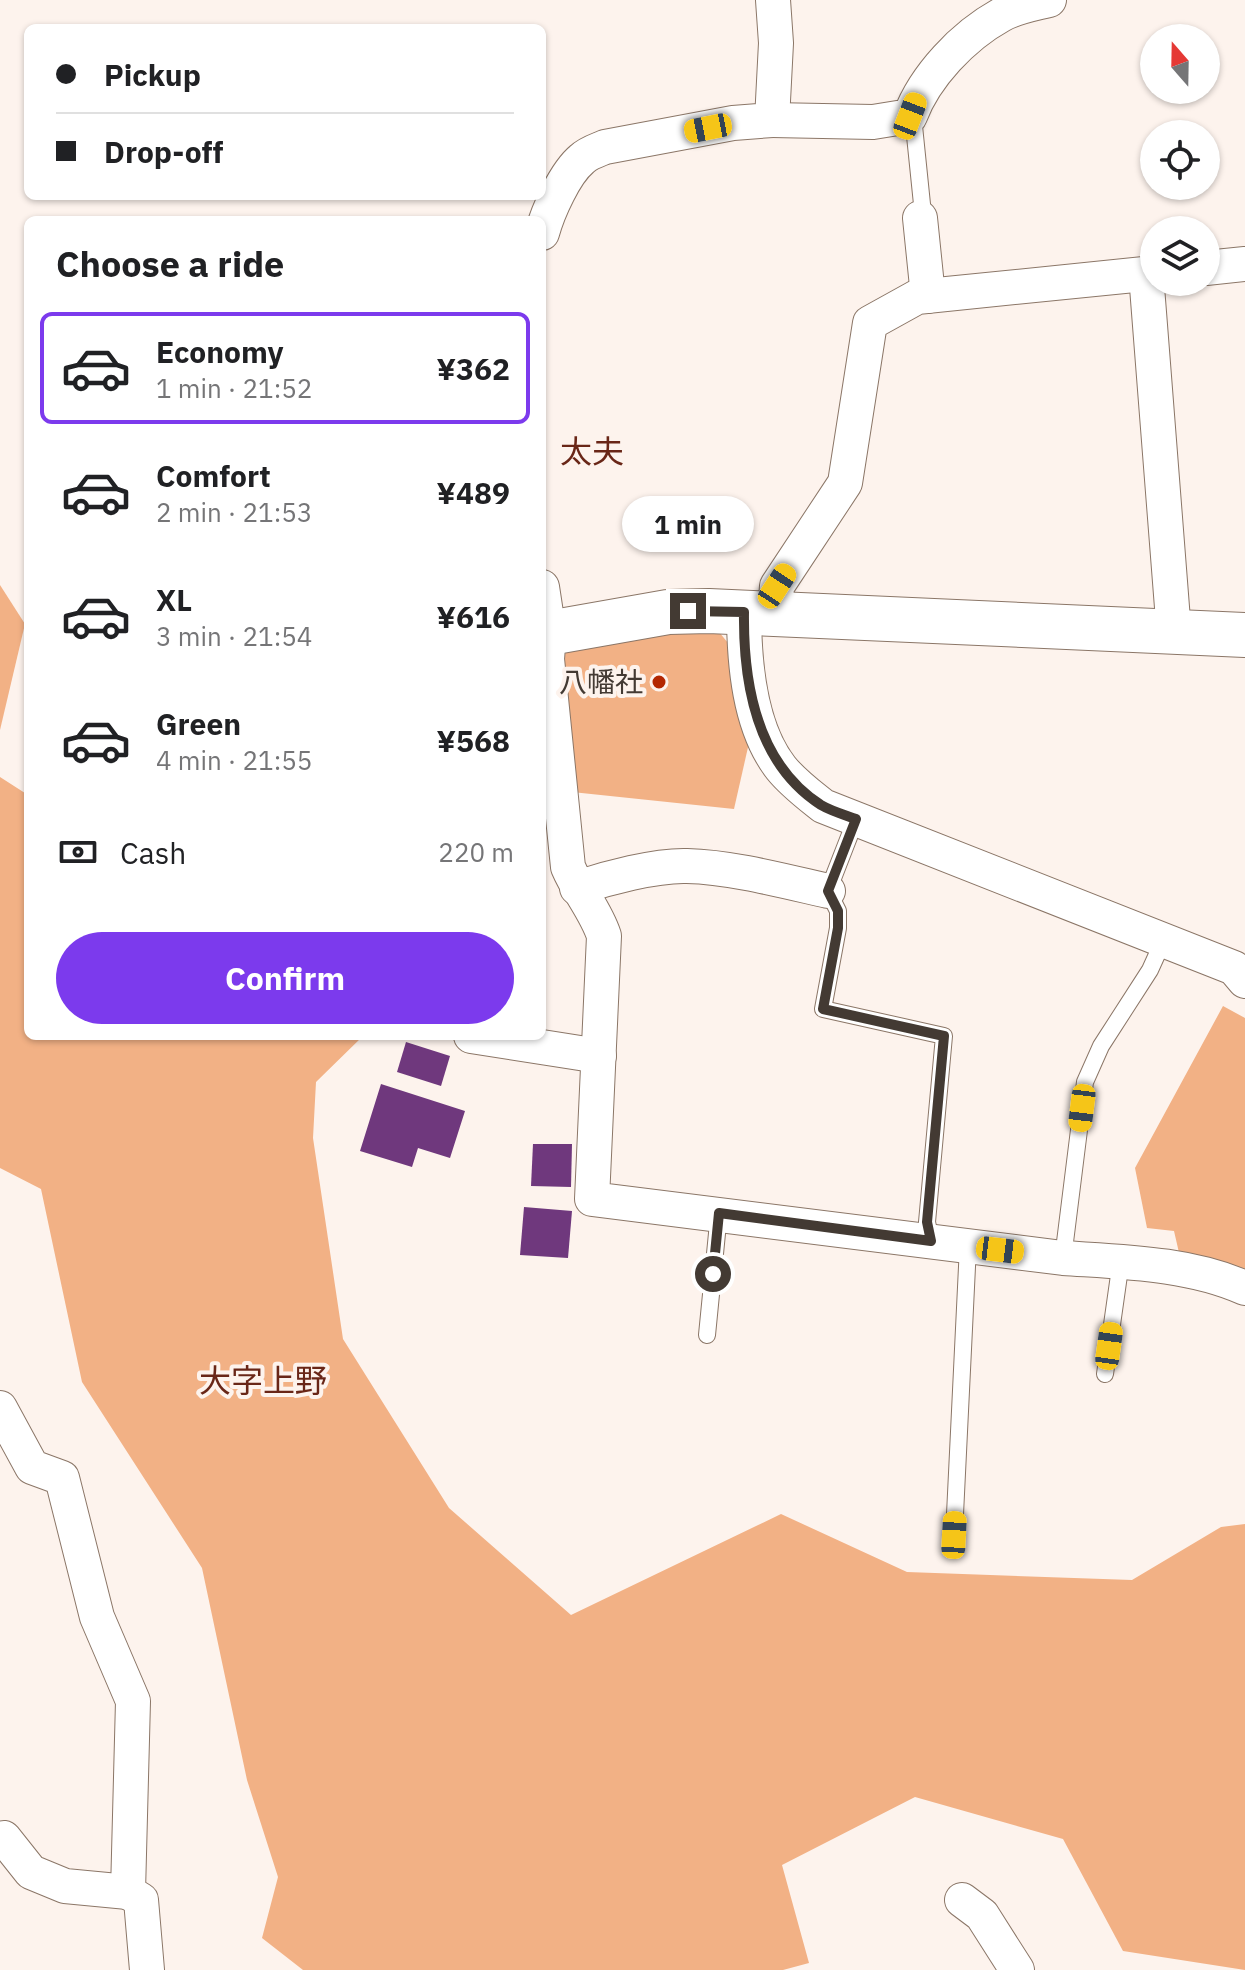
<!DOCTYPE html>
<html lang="en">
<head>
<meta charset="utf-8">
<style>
  :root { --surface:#fff; --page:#f6f6f6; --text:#202124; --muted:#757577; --line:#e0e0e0; --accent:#7c3aed }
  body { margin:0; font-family:"IBM Plex Sans","Noto Sans JP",sans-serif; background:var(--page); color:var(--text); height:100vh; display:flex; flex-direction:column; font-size:30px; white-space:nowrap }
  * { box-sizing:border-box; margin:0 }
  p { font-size:26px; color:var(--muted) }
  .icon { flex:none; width:44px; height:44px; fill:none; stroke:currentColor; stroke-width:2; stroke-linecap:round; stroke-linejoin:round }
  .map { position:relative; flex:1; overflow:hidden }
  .side { position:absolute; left:24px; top:216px; width:522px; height:824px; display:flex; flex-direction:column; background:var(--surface); border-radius:12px; box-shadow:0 2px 6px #0004 }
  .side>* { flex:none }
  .top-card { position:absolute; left:24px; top:24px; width:522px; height:176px; border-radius:12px; box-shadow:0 2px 6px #0004; display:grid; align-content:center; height:176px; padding:0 32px; background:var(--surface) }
  .needle { width:52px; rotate:340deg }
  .buttons { position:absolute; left:1140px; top:24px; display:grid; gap:16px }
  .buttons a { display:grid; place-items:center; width:80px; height:80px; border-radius:50%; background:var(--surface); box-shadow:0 2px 6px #0004; font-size:40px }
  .end { position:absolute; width:36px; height:36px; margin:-18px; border:10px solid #433a33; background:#fff; box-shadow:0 0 0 4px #fff }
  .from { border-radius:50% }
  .bubble { position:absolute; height:56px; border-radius:28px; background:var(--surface); box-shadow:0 2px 6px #0004; font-size:26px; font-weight:800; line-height:56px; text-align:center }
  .car { position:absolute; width:24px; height:48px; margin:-24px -12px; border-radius:10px; box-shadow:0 0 6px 2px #0007; background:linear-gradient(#f5c518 24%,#345 0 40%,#f5c518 0 76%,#345 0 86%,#f5c518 0) }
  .top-card b { display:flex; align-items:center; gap:28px; height:76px; font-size:30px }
  .top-card b+b { border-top:2px solid var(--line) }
  .top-card i { width:20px; height:20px; background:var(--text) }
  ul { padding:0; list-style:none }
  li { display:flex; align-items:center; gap:24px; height:112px; margin:0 16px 12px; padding:0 16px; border:4px solid transparent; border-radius:12px }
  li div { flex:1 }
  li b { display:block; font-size:30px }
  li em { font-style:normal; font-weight:800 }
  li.selected { border-color:var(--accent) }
  li>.icon { width:72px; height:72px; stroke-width:1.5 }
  h2 { padding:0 32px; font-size:36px; line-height:96px }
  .pay { display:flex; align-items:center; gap:20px; height:88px; padding:0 32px; font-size:30px }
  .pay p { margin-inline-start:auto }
  .button { display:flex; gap:16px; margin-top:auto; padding:16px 32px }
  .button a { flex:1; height:92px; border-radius:48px; background:var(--accent); color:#fff; font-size:32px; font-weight:800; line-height:92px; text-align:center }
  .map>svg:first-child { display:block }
</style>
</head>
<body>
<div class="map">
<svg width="1245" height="1970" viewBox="0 0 1245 1970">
  <rect width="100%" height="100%" fill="#fdf3ed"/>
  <g fill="#f2b185">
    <path d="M0,585L25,624L0,730Z"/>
    <path d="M719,632L733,649L751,734L734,809L572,792L560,662L568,650L655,635Z"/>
    <path d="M0,777L28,795V1036H363L316,1082L313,1138L343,1339L449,1508L571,1615L781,1514L907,1572L1132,1580L1221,1527L1245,1524V1970L1123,1951L1063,1839L915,1797L782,1865L809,1963L783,1970H303L262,1938L278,1877L247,1780L202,1568L82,1382L41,1189L0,1168Z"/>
    <path d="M1223,1006L1245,1018V1275L1180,1257L1174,1231L1147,1228L1135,1168Z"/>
  </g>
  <g fill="#6f387d">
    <path d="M406,1042L450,1056L441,1086L397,1072Z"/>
    <path d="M381,1084L465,1111L450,1158L418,1148L412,1167L360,1151Z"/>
    <path d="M533,1144H572L571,1187L531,1186Z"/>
    <path d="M524,1207L572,1211L568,1258L520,1255Z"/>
  </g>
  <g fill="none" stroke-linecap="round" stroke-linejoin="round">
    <g stroke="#8b7667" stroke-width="18">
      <g id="lane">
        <path d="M910,116L914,126L923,214L920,218"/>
        <path d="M856,819L828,891L838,911V928L823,1009L944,1036L927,1222L931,1241"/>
        <path d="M1063,1258L1085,1082L1101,1046L1150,970L1164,939"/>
        <path d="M707,1335L719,1213"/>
        <path d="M1105,1374L1121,1261"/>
        <path d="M954,1535L968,1246"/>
      </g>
    </g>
    <g stroke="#8b7667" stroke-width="36">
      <g id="street">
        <path d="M772,120L873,122L910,116C925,76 963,36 1001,15C1015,7 1033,4 1049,0"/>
        <path d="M920,218L928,296"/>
        <path d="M542,233C548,211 565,173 582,159C588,153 598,150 605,147L733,123L772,120L776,43L773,0"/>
        <path d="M1206,268L1245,264"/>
        <path d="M1146,274L1174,633"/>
        <path d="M542,587L549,633L547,659L568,867C578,891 596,911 604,936L592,1199L1063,1258C1123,1262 1189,1263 1245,1288"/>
        <path d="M744,612C744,663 749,727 781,768C793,783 808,794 823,806L1234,968L1245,981"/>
        <path d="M775,614L777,586L845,483L870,323L917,297L1154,273"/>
        <path d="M577,888C607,878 656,865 687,866C731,867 784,881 828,891"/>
        <path d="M471,1036L599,1056"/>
        <path d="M0,1408L32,1467L62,1478L97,1617L133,1701L128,1892L141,1900L147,1970"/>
        <path d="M4,1838L31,1872L65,1886L128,1892"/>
        <path d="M962,1900L982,1915L1017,1970"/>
      </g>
    </g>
    <g stroke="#8b7667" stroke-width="46">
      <path id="secondary" d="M549,633L668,612L709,611L1245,635"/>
    </g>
    <use href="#lane" stroke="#fff" stroke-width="16"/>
    <use href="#street" stroke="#fff" stroke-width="34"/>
    <use href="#secondary" stroke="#fff" stroke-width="44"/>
  </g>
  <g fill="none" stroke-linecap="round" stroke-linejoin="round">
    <path stroke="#433a33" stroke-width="10" d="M688,611L744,612C743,683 757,764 821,805C831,811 845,815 856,819L828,891L838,911V928L823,1009L944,1036L927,1222L931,1241L719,1213L713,1274"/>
  </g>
  <circle fill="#b32701" stroke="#fdf3ed" stroke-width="3" cx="659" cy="682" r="8"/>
  <g text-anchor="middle" stroke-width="8" stroke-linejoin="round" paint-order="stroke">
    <g font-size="28" fill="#433a33" stroke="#fdf3ed" text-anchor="end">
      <text x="643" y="692">八幡社</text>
    </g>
    <g font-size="32" fill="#692617" stroke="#fdf3ed">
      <text x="592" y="463">太夫</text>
      <text x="263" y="1392">大字上野</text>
    </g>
  </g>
</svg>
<div class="buttons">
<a><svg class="needle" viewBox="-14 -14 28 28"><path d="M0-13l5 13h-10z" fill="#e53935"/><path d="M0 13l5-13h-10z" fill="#757577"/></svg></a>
<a><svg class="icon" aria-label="locate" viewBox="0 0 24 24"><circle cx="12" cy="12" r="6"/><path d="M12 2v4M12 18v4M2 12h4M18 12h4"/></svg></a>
<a><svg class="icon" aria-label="layers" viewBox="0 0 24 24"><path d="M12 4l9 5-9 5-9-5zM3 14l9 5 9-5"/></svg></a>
</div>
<i class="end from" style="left:713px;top:1274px"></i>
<i class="end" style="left:688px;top:611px"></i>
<div class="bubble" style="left:622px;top:496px;width:132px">1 min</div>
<i class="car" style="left:910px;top:116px;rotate:21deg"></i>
<i class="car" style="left:708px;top:128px;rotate:259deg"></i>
<i class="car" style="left:777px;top:586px;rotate:33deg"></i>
<i class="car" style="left:1082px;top:1108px;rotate:187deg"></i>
<i class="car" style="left:1000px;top:1250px;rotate:97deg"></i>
<i class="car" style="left:1109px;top:1346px;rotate:8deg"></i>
<i class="car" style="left:954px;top:1535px;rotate:3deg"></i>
<div class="top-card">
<b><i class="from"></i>Pickup</b>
<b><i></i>Drop-off</b>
</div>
<section class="side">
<h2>Choose a ride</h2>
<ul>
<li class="selected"><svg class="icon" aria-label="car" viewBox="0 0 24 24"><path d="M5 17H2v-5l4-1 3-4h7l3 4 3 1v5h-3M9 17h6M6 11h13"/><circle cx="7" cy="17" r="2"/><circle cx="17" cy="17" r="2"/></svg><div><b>Economy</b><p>1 min · 21:52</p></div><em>¥362</em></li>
<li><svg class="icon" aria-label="car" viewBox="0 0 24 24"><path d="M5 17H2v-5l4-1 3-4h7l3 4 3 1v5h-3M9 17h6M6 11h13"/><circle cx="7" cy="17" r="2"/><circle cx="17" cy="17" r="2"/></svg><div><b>Comfort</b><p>2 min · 21:53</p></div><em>¥489</em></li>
<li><svg class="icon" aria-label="car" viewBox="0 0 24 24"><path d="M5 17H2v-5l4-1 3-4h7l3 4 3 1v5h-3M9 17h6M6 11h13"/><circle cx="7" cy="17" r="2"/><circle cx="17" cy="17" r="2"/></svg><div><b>XL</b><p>3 min · 21:54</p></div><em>¥616</em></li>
<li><svg class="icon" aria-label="car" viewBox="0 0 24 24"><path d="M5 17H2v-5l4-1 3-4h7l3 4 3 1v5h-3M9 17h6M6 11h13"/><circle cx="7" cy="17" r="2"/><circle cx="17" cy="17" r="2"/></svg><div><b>Green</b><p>4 min · 21:55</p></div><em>¥568</em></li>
</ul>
<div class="pay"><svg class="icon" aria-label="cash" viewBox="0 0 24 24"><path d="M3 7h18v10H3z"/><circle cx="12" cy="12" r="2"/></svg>Cash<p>220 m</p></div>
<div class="button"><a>Confirm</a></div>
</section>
</div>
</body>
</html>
